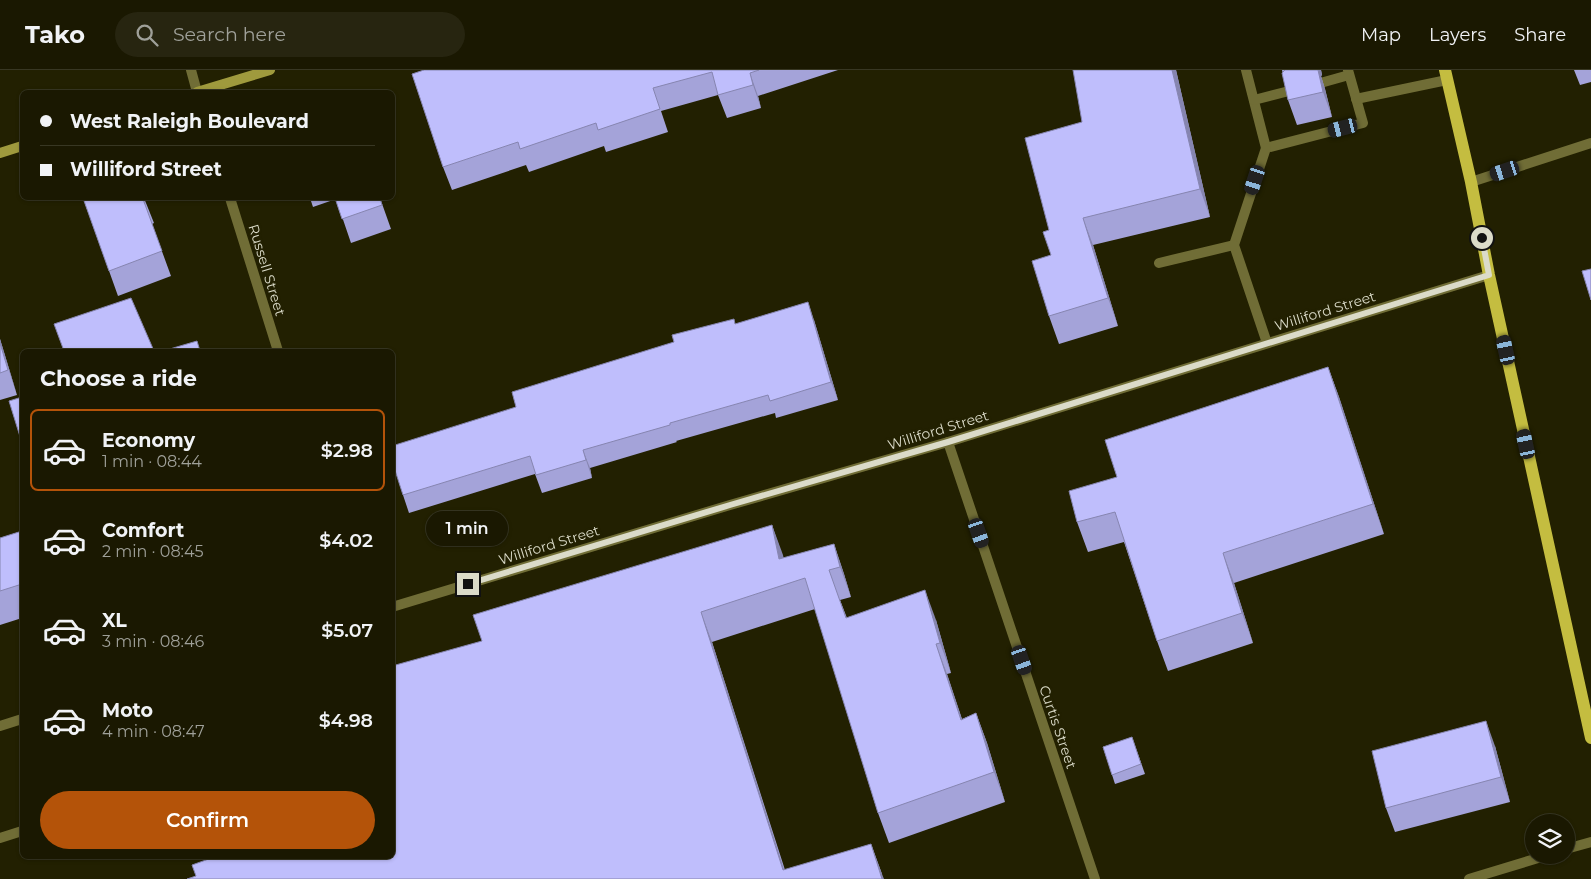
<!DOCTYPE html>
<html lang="en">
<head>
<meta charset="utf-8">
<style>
  :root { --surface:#1a1801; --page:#272510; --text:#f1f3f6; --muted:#9fa099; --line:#383723; --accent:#b45309 }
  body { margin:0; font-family:Montserrat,sans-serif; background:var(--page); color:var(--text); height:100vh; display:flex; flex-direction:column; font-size:19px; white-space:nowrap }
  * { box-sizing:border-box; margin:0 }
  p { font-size:16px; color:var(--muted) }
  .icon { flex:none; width:28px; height:28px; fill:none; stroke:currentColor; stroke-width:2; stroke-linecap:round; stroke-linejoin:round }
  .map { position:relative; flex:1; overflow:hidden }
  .details { position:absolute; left:20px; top:279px; width:375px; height:510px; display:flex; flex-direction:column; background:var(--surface); border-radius:8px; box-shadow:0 1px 4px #0004,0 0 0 1px var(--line) }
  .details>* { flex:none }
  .banner { position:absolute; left:20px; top:20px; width:375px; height:110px; border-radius:8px; box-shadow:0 1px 4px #0004,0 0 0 1px var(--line); display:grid; align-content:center; height:110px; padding:0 20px; background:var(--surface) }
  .controls { position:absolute; left:1525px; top:744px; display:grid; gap:10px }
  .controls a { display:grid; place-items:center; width:50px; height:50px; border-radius:50%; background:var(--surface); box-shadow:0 1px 4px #0004,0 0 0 1px var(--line); font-size:25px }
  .end { position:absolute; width:22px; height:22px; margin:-11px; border:6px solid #dbdbc9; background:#111; box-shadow:0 0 0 2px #111 }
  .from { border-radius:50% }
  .bubble { position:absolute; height:35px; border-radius:18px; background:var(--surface); box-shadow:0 1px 4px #0004,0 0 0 1px var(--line); font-size:16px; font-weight:600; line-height:35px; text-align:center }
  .car { position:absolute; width:15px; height:30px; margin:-15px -8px; border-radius:6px; box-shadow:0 0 4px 1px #0007; background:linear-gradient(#222 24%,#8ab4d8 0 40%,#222 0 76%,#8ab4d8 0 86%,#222 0) }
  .banner b { display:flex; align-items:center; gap:18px; height:48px; font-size:19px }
  .banner b+b { border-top:1px solid var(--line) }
  .banner i { width:12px; height:12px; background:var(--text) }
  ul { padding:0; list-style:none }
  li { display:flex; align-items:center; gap:15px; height:82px; margin:0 10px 8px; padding:0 10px; border:2px solid transparent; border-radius:8px }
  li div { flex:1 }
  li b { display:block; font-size:19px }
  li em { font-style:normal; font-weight:600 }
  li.selected { border-color:var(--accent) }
  li>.icon { width:45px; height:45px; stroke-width:1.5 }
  h2 { padding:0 20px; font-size:22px; line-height:60px }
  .action { display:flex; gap:10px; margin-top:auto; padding:10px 20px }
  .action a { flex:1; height:58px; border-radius:30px; background:var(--accent); color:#fff; font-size:20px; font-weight:600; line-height:58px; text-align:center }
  header { display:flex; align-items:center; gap:30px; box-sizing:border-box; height:70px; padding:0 25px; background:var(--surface); border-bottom:1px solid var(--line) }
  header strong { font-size:24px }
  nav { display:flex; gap:28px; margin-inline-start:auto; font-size:18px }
  .search { width:350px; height:45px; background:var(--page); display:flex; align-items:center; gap:12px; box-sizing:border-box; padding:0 18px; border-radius:28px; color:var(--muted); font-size:19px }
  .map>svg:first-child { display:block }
</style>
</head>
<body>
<header>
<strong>Tako</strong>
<div class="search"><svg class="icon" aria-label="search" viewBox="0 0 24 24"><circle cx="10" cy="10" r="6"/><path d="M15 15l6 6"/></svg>Search here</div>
<nav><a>Map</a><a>Layers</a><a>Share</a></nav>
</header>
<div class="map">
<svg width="1591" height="809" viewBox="0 0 1591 809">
  <rect width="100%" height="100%" fill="#222001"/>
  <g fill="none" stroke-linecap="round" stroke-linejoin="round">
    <g stroke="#706d36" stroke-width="10">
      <path d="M1246,0L1266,78L1363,53L1348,0"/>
      <path d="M1324,12L1349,5"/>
      <path d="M1356,29L1447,10"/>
      <path d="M1254,30L1289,21"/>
      <path d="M1266,78L1234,175L1267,273"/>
      <path d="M1159,193L1234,175"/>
      <path d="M0,768L22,761"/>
    </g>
    <g stroke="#706d36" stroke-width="10">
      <path d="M191,0L197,22"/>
      <path d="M1471,112L1591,73"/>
      <path d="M230,128L278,281"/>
      <path d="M948,372L1095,809"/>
      <path d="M392,537L730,435L948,372L1489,205"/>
      <path d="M0,656L22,649"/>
      <path d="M1566,779L1591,772"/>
      <path d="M1469,809L1548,785"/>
    </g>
    <g stroke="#9f9a3d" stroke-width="10">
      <path d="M197,22L270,0"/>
      <path d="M0,83L22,76"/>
    </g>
    <path stroke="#c4bd40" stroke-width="12" d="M1445,0L1471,112L1489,205L1591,668"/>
  </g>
  <g fill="#a4a3d9">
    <path d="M424,0H838L758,26L761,38L727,48L718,25L661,41L668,62L606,82L604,76L529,102L526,95L452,120L443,97Z"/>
    <path d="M1176,0L1210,147L1093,175L1118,256L1059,274L1049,246L1051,185L1049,160L1082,52Z"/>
    <path d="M1282,0H1321L1322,5L1321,6L1325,19L1332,47L1297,55L1288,30Z"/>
    <path d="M1574,0H1591V12L1580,15Z"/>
    <path d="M83,128H144L154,153L152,154L171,206L118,226Z"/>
    <path d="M310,128H380L391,159L351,173L336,129L313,137Z"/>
    <path d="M814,250L838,330L776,348L775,343L676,371L677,372L590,398L592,408L542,423L535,404L409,443L403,425L516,337L736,254Z"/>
    <path d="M0,269L17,325L0,330Z"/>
    <path d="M1328,297L1339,327L1384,464L1234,513L1253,573L1168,601L1157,571L1124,472L1088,482L1077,452L1117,407Z"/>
    <path d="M772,455L783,488L834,474L844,504L851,527L840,530L847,548L936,550L951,603L947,604L962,649L976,643L987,673L1005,732L889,773L878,743L815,539L712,572L785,800L871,774L882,804L392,786L394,677L482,571Z"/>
    <path d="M22,461V548L0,555V468Z"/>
    <path d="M1132,667L1145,704L1115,714L1103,677Z"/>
    <path d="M1495,676L1510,732L1395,762L1386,738Z"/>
  </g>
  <g fill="#8685b0">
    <path d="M1172,0H1176L1210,147L1200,119Z"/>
    <path d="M1312,0H1321L1322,5L1321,6L1325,19L1332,47L1323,22Z"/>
    <path d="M750,3L758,26L761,38L753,15Z"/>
    <path d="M1083,148L1093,175L1118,256L1108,228Z"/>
    <path d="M808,232L814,250L838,330L831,312Z"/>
    <path d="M0,269L17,325L0,273Z"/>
    <path d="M1328,297L1339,327L1384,464L1373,434Z"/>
    <path d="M583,380L590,398L592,408L586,390Z"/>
    <path d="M772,455L783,485L789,513L779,489Z"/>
    <path d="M834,474L844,504L851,527L840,497Z"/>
    <path d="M1223,483L1234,513L1253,573L1242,543Z"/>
    <path d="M925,520L936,550L951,603L940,573Z"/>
    <path d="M701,542L712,572L787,809L783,800Z"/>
    <path d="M936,574L947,604L972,680L961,650Z"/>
    <path d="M976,643L987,673L1005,732L994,702Z"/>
    <path d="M1486,651L1495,676L1510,732L1501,707Z"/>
    <path d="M871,774L882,804L884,809H882Z"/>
  </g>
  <g fill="#bfbefc" stroke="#8685b0">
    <path d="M424,0H759L750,3L753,15L718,25L712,2L653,18L660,39L598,60L596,53L520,79L518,72L443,97L412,4Z"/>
    <path d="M1073,0H1172L1200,119L1083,148L1108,228L1049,246L1032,191L1051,185L1043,162L1049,160L1025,68L1082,52Z"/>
    <path d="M1285,0H1318L1323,22L1288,30L1282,3Z"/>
    <path d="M83,128H144L145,129H143L162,181L109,201Z"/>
    <path d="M335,128H380L382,135L342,149Z"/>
    <path d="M1591,199V230L1582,201Z"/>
    <path d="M131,228L154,281H64L54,254Z"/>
    <path d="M808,232L831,312L770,331L768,325L670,353V355L583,380L586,390L536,405L530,386L403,425L392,391V376L516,337L512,322L674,272L672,265L734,249L735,254Z"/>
    <path d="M197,271L200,281H163Z"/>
    <path d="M0,273L8,300L0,303Z"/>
    <path d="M1328,297L1373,434L1223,483L1242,543L1157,571L1115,442L1077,452L1069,421L1117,407L1105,370Z"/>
    <path d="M22,327V373L9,331Z"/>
    <path d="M772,455L779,489L834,474L840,497L829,500L846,548L925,520L940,573L936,574L961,650L976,643L994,702L878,743L805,508L701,542L783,800L871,774L882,809H187L196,806L192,795L217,786H392V677H394L392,673V596L482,571L473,545Z"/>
    <path d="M22,461V514L0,521V468Z"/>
    <path d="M1486,651L1501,707L1386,738L1372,681Z"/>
    <path d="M1132,667L1141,694L1112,705L1103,677Z"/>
  </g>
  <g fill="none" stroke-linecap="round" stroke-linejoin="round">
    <path stroke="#dbdbc9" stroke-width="6" d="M468,514L730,435L948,372L1489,205L1482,168"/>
  </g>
  <g text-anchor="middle" stroke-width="5" stroke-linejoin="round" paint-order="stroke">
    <g font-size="14" fill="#dbdbc9" stroke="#222001">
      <text transform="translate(267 200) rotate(73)" y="5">Russell Street</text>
      <text transform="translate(1325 241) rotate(-17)" y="5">Williford Street</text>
      <text transform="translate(938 360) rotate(-17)" y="5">Williford Street</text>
      <text transform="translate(549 475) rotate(-17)" y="5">Williford Street</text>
      <text transform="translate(1058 657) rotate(71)" y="5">Curtis Street</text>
    </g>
  </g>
</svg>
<div class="controls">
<a><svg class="icon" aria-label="layers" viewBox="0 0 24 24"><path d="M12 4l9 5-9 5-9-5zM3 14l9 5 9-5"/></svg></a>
</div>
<i class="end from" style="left:1482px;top:168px"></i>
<i class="end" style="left:468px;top:514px"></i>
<div class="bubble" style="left:426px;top:441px;width:82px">1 min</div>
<i class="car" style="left:1343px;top:58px;rotate:256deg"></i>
<i class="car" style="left:1505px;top:101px;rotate:252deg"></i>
<i class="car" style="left:1255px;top:110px;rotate:198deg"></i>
<i class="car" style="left:1506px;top:280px;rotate:348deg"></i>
<i class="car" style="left:1526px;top:374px;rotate:348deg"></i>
<i class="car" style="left:979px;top:463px;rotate:161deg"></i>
<i class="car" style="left:1022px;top:590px;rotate:161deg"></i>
<div class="banner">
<b><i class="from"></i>West Raleigh Boulevard</b>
<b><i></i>Williford Street</b>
</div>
<section class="details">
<h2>Choose a ride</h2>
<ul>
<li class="selected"><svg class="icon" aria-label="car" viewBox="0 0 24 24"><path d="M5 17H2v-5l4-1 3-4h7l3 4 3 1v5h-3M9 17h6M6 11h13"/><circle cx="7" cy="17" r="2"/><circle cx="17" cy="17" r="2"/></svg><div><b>Economy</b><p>1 min · 08:44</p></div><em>$2.98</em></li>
<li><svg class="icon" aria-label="car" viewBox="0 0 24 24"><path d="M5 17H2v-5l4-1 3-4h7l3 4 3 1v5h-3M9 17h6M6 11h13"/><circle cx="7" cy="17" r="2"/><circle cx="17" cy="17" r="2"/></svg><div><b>Comfort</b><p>2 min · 08:45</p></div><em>$4.02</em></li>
<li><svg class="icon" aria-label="car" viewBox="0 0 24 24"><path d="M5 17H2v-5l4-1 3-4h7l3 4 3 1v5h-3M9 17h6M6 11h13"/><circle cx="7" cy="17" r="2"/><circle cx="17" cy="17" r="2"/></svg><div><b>XL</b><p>3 min · 08:46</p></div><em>$5.07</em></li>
<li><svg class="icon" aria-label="car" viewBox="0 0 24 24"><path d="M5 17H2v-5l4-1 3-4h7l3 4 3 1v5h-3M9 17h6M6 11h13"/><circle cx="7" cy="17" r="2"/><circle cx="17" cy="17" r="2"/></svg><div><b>Moto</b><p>4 min · 08:47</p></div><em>$4.98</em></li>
</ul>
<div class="action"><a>Confirm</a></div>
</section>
</div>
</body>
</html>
